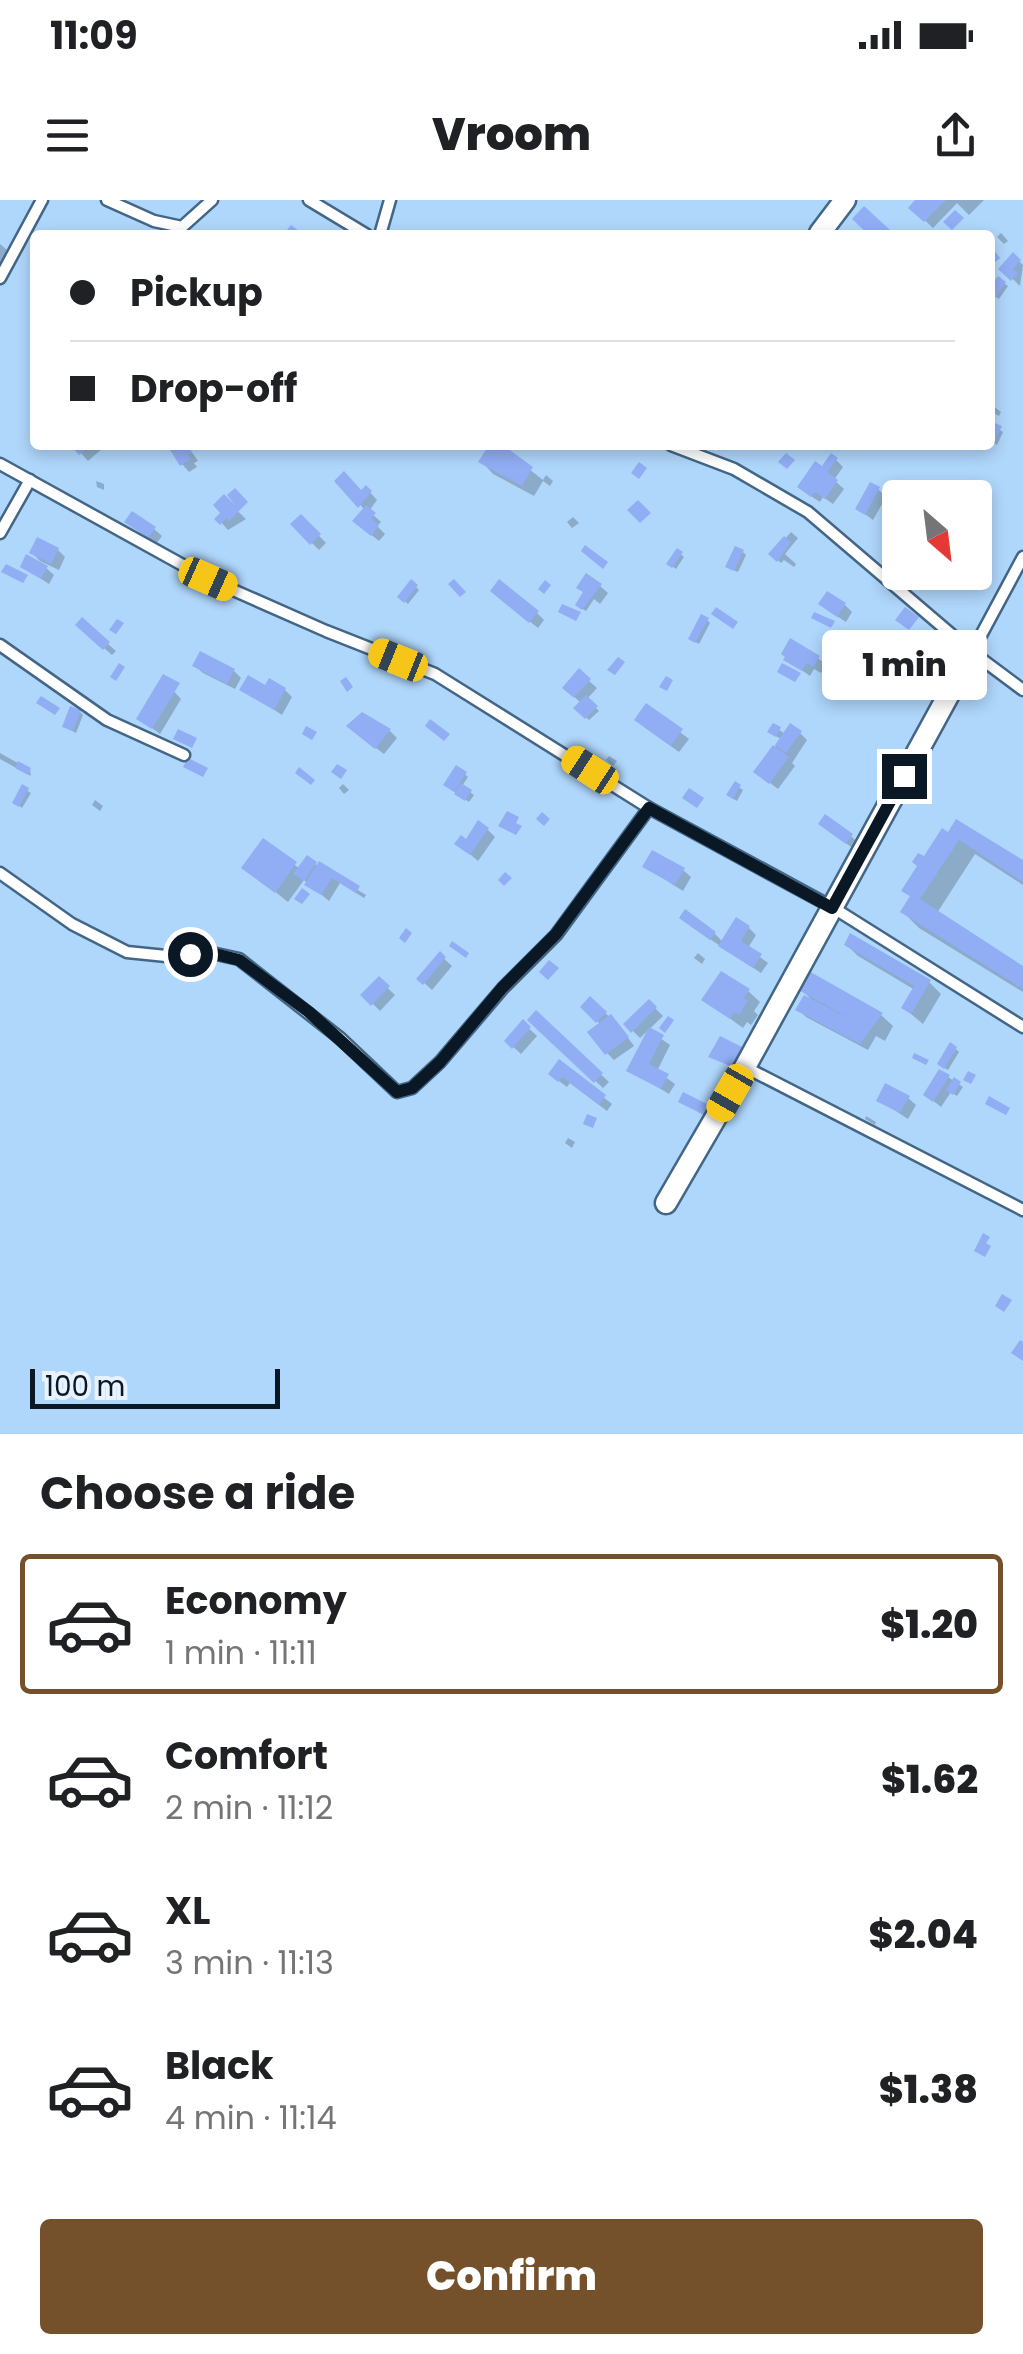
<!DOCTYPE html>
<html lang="en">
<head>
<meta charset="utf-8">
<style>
  :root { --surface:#fff; --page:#f2f2f2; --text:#202124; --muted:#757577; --line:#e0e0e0; --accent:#74512a }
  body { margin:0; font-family:Poppins,sans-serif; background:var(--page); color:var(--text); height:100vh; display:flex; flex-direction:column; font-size:38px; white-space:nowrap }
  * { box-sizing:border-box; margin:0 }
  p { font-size:32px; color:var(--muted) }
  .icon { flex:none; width:55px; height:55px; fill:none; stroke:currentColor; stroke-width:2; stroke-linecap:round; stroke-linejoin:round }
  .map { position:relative; height:1234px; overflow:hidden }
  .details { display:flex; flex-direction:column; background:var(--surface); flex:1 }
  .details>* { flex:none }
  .guide { position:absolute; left:30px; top:30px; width:965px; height:220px; border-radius:10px; box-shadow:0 5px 15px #0003; display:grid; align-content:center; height:220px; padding:0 40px; background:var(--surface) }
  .needle { width:65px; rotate:152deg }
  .fabs { position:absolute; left:882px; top:280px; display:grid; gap:20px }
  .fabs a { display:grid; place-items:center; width:110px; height:110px; border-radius:10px; background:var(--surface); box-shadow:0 5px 15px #0003; font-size:50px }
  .scale { position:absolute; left:30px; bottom:25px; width:250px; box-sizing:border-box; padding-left:10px; border:5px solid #0a1825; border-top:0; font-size:28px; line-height:35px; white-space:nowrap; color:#0a1825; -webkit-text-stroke:8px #e8f3ff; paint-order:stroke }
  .end { position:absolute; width:45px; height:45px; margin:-22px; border:12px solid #0a1825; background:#fff; box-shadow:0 0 0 5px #fff }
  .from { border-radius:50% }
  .bubble { position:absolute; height:70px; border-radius:10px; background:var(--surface); box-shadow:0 5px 15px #0003; font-size:32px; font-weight:800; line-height:70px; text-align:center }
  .car { position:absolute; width:30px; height:60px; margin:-30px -15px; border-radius:12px; box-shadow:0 0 8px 2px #0007; background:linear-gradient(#f5c518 24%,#345 0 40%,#f5c518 0 76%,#345 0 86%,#f5c518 0) }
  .guide b { display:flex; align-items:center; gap:35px; height:95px; font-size:38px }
  .guide b+b { border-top:2px solid var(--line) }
  .guide i { width:25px; height:25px; background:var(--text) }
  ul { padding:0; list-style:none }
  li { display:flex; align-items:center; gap:30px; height:140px; margin:0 20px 15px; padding:0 20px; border:5px solid transparent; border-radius:10px }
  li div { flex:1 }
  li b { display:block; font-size:38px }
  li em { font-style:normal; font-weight:800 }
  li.active { border-color:var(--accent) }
  li>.icon { width:90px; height:90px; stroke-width:1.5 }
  h2 { padding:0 40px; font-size:45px; line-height:120px }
  .button { display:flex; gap:20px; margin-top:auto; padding:20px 40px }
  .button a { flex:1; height:115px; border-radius:10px; background:var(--accent); color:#fff; font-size:40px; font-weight:800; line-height:115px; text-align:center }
  .status { display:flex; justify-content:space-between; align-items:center; height:70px; padding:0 50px; background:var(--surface); direction:ltr }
  .status svg { height:28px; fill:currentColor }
  header { display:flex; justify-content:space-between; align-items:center; height:130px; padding:0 40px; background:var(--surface); font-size:45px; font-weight:800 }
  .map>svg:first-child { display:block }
</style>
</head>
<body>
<div class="status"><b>11:09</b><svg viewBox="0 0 49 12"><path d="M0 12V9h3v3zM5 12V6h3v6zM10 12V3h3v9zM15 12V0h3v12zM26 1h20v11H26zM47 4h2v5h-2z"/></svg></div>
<header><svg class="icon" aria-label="menu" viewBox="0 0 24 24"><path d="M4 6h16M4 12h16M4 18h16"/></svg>Vroom<svg class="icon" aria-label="share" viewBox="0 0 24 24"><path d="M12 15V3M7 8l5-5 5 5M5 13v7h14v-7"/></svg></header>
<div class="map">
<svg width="1023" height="1234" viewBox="0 0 1023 1234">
  <rect width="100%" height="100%" fill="#afd6fb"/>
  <g fill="#0003">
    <path d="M918,0H984L969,15L957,3L933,28L912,8Z"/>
    <path d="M1001,33L1008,41L1004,44L997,37Z"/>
    <path d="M0,44L14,56L5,67L0,63Z"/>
    <path d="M1013,56L1023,65L1020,86L1002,69Z"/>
    <path d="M998,79L1008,86L999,99L990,92Z"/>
    <path d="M992,205L1001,212L999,216L990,211Z"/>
    <path d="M990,224L1003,232L997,245L990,241Z"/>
    <path d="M74,245H103L104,247L88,261Z"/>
    <path d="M174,245H187L198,261L194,263L197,267L189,272L182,264Z"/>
    <path d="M492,245H498L543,280L546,275L553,281L550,286L543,281L534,296L493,274L482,262Z"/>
    <path d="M836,260L843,267L834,280L844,289L833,304L823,297L820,302L808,294L823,269Z"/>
    <path d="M96,281L104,284V290L97,287Z"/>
    <path d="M337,281L361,293L366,288L377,300L369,311L381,322L377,326L385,334L379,341L363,328L365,310Z"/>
    <path d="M878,289L886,297L873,320L858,309Z"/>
    <path d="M224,298L246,319L228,330L218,319L224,313Z"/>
    <path d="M301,317L326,343L319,350L294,325Z"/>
    <path d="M573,317L579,323L572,328L567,322Z"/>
    <path d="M127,322L154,329L162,336L156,344Z"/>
    <path d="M791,332L798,338L785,354L796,364L794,367L784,360L781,363L772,354Z"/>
    <path d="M58,350L65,357L59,370L40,361L32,353Z"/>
    <path d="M678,352L684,357L676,369L669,364Z"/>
    <path d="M743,352L746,355L738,372L731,369Z"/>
    <path d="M44,366L54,375L49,384L23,367Z"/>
    <path d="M412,383L419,390L408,404L400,397Z"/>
    <path d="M600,386L608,393L600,404L594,399L586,411L581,408Z"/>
    <path d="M500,398L537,413L544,420L538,428Z"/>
    <path d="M845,405L852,412L846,422L829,411Z"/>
    <path d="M707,420L710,423L699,444L694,441Z"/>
    <path d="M86,432L108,444L116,451L112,455Z"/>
    <path d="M818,458L826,465L821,473L814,469L810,476L787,460Z"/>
    <path d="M195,466L234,471L241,478L235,489L203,473Z"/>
    <path d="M579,472L597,488L587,499L599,511L589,520L577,508L581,503L565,488Z"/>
    <path d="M892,475L895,478L889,489L881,485Z"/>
    <path d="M170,487L181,499L160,534L139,518Z"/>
    <path d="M266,488L285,490L292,497L282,515L243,489Z"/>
    <path d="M646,506L689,539L679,552L644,527Z"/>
    <path d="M80,512L83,515L76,533L68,529L65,526Z"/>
    <path d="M774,526L785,534L800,533L807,540L792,563L795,566L778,589L756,572L781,539L774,535Z"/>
    <path d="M390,531L397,538L384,554L356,533Z"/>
    <path d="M0,553L30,570L31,576L0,559Z"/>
    <path d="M609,556L617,561L613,566L606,560Z"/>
    <path d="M465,574L468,577L462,586L474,595L469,602L450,588Z"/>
    <path d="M343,584L349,590L344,594L339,588Z"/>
    <path d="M735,585L743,590L737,601L732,598Z"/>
    <path d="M23,588L31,593L22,608L18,605Z"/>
    <path d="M95,600L103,606L100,611L92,605Z"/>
    <path d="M488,630L495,637L478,661L458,644Z"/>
    <path d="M829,631L851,636L858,643L854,649Z"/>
    <path d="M942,631L1023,663V685L975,654L937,713L1023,769V792L919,728L903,712L912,698L904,691Z"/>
    <path d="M264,642L300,669L315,664L366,695L364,698L340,683L329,701L304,680L288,702L245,668Z"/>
    <path d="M645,667L683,670L691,677L683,691Z"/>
    <path d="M689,725L715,734L723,742L749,728L756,735L748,748L768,763L761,773Z"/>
    <path d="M847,745L929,782L941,794L923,824L904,808L915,790L858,756Z"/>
    <path d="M698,753L705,759L702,764L694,758Z"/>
    <path d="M440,755L452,766L432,790L420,779Z"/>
    <path d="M379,780L395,795L380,811L364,795Z"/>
    <path d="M800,788L881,815L893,826L885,841L876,836L868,850L806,817L799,810L815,803Z"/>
    <path d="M748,791L760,802L754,811L758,815L751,825L747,822L743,828L705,800Z"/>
    <path d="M590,800L618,824L634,846L614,860L607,853L601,825L583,807Z"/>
    <path d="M649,802L663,816L640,838L626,824Z"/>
    <path d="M536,814L609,882L603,888L531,820Z"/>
    <path d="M523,823L537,836L521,854L507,841Z"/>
    <path d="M650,831L670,845L657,871L675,884L669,894L629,870Z"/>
    <path d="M956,849L959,852L948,870L943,867Z"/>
    <path d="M560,863L612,904L607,911L570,883L567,887L559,881Z"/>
    <path d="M948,877L963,887L957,896L951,892L941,907L926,895Z"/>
    <path d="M908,898L916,905L908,919L879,900Z"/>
    <path d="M866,916L876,922L875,925L865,919Z"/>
    <path d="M568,938L575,942L572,948L565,943Z"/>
  </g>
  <g fill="#91adf4">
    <path d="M915,0H946L924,22L908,8Z"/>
    <path d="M864,6L890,30L886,35H869L852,19Z"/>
    <path d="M955,10L964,18L952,30L943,22Z"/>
    <path d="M291,25L304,35H283Z"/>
    <path d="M990,45L1000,58L992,65L990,63Z"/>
    <path d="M1013,52L1021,60L1013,69L1018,73L1011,81L998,69Z"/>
    <path d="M998,76L1006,82L995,98L990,94V87Z"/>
    <path d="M990,221L1002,226L994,243L990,242Z"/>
    <path d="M70,245H92L79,255Z"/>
    <path d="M167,245H188L192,253L188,255L191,259L180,266Z"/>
    <path d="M489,245H503L533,267L522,286L478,262Z"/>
    <path d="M786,253L795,260L787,269L778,262Z"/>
    <path d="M831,253L838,258L827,272L838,280L825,299L815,292L811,297L797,287L815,261L822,266Z"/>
    <path d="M639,262L647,268L639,279L631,273Z"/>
    <path d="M344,271L361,290L366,285L372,291L358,308L334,281Z"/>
    <path d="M870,282L880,287L865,315L855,309Z"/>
    <path d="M235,288L248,302L229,321L226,318L220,325L214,319L220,313L213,305L224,294L235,305L227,295Z"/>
    <path d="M638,300L651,313L640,323L627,310Z"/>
    <path d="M366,305L376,313L371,318L379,325L371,336L352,321Z"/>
    <path d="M132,311L156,327L148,338L124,322Z"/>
    <path d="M301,314L321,334L310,345L290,324Z"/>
    <path d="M884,320H896L897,335L885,336Z"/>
    <path d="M784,336L791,342L777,362L768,354Z"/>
    <path d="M37,337L59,348L51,364L29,353Z"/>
    <path d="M585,345L608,362L603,369L581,351Z"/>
    <path d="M735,346L744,350L734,371L725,367Z"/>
    <path d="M677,348L683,352L672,368L666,364Z"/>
    <path d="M26,354L48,366L41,379L20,367Z"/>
    <path d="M6,364L28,375L23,383L1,372Z"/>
    <path d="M586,373L602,384L582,410L575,405L583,392L576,388Z"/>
    <path d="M411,379L418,385L404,403L397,397Z"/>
    <path d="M454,379L466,392L460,397L448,384Z"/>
    <path d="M499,379L539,411L529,423L490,391Z"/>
    <path d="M545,380L551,385L544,394L538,389Z"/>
    <path d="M827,391L846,403L837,417L818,404Z"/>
    <path d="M562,404L581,412L576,421L558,412Z"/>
    <path d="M716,407L738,422L733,429L711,414Z"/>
    <path d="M905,407L919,417L909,430L895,420Z"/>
    <path d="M814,412L835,421L831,428L811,418Z"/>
    <path d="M701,414L709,418L695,443L688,439Z"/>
    <path d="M82,417L110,442L103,450L75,425Z"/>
    <path d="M117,419L124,423L116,434L109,430Z"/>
    <path d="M790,438L820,456L813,467L806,463L802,471L783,460L785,457L781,454Z"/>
    <path d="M200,451L235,469L227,484L192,466Z"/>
    <path d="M855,454L872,464L868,471L851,461Z"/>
    <path d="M618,457L625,462L615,475L607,470Z"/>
    <path d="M119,463L125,467L116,481L110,477Z"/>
    <path d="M782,463L801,473L795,482L777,472Z"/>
    <path d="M579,468L591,479L574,498L562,488Z"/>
    <path d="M883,468L893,473L885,488L875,483Z"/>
    <path d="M163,474L180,483L152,529L136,519Z"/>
    <path d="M248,475L265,485L269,478L286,488L274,510L239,490Z"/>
    <path d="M666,476L673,480L667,491L659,487Z"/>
    <path d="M346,477L353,487L347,492L340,481Z"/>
    <path d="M586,495L598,506L585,519L573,508Z"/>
    <path d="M41,496L60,508L55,515L36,503Z"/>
    <path d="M646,503L683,529L671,546L634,520Z"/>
    <path d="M70,506L81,510L73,531L62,527Z"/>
    <path d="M362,512L391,529L375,549L346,526Z"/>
    <path d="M430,519L450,534L444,541L425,526Z"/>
    <path d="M773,523L781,527L776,537L767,532Z"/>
    <path d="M790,523L802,531L786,553L775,545Z"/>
    <path d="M306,526L317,532L312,540L302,534Z"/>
    <path d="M178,529L197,538L192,548L173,539Z"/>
    <path d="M773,545L789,557L769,584L753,572Z"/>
    <path d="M188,558L208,568L203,577L183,567Z"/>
    <path d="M18,561L31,568L28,575L15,568Z"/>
    <path d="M337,564L347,570L341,579L331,572Z"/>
    <path d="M456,565L467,572L454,592L443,585Z"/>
    <path d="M299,567L315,580L311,585L295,573Z"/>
    <path d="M735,581L741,585L733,599L726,595Z"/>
    <path d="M461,583L472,590L465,601L454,594Z"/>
    <path d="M22,584L29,588L19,607L12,603Z"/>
    <path d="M689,588L704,598L697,608L682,598Z"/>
    <path d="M507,611L519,617L516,623L522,626L516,635L498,626Z"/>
    <path d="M542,612L550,619L544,626L536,619Z"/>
    <path d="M825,614L853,634L846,644L818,624Z"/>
    <path d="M956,619L1023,660V682L959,640L920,699L1023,766V789L900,712L910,696L901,691L917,666L912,662L918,653L924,656L942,628L948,632Z"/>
    <path d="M478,620L489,628L470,655L454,644L461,635L466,639Z"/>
    <path d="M263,638L297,662L275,693L241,668Z"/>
    <path d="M652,650L685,668L675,685L642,667Z"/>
    <path d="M307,655L317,662L304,681L293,674Z"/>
    <path d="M319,661L360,686L356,693L332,678L321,695L304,685Z"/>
    <path d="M505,672L512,678L504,686L498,680Z"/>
    <path d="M302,688L310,694L302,704L294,699Z"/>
    <path d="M685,709L716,732L710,740L679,718Z"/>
    <path d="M736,717L750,726L741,741L762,754L753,768L718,746Z"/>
    <path d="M406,728L412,733L405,743L399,738Z"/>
    <path d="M850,733L931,780L911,814L901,808L914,786L844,745Z"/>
    <path d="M452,741L469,753L466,758L449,746Z"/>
    <path d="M440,751L446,757L423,785L416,779Z"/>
    <path d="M549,760L559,768L548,780L539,772Z"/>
    <path d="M807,770L883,813L860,844L795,810L804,795L852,820L797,789Z"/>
    <path d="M721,771L750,789L744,798L748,801L739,815L734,812L730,819L701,800Z"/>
    <path d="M379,776L390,786L371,806L360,795Z"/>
    <path d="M590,796L607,812L596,823L580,807Z"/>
    <path d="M649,799L657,807L631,833L623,824Z"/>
    <path d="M536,810L603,873L594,883L527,820Z"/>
    <path d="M611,814L629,837L605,855L587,832Z"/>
    <path d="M668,816L674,820L665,833L659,828Z"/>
    <path d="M523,819L531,827L512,849L504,841Z"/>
    <path d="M649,827L664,835L649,864L669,874L661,889L626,871Z"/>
    <path d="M720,836L748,850L738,869L708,857Z"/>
    <path d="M950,842L957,847L944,869L937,864Z"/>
    <path d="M914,853L929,860L926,865L912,858Z"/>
    <path d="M559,859L606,895L599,905L562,877L558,882L548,874Z"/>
    <path d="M939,869L950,875L933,902L923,895Z"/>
    <path d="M968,871L976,875L971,884L963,880Z"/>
    <path d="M954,877L961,882L953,895L946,890Z"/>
    <path d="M885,883L910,896L900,913L876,901Z"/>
    <path d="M683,892L713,907L708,917L678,902Z"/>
    <path d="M989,896L1010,908L1006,915L985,904Z"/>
    <path d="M587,914L597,918L593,928L583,924Z"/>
    <path d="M983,1033L990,1037L986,1043L991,1046L985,1057L974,1051Z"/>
    <path d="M1002,1094L1012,1100L1004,1112L995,1106Z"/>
    <path d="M1020,1140L1023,1142V1161L1011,1153Z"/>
  </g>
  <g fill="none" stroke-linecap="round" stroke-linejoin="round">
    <g stroke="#436687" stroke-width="15">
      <g id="lane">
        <path d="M107,0L154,21L182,27L212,0"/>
        <path d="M309,0L367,35"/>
        <path d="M380,35L390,0"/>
        <path d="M0,78L42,0"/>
        <path d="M671,245L734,269L808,312L972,452L1023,490"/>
        <path d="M0,264L208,379L326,431L435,474L649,608L832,707L1023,827"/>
        <path d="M0,333L30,280"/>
        <path d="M0,445L107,520L184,555"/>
        <path d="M972,452L1023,357"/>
        <path d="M0,673L72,724L127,752L176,757L207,752L239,759L340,838L397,892L412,888L440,862L503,788L556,735L649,608"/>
        <path d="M745,867L1023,1010"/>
      </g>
    </g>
    <g stroke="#436687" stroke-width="25">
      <g id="street">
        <path d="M820,33L845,0"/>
        <path d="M666,1003L745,867L972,452"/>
      </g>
    </g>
    <use href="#lane" stroke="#fff" stroke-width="10"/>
    <use href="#street" stroke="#fff" stroke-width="20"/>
  </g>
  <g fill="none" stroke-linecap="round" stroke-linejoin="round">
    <path stroke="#0a1825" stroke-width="12" d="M190,754L207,752L239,760L309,812L397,892L412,888L440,862L502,788L556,734L649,608L832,708L904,576"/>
  </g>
</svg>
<div class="fabs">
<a><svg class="needle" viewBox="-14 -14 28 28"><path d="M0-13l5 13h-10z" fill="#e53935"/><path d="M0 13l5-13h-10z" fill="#757577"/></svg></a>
</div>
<div class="scale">100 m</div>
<i class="end from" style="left:190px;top:754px"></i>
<i class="end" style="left:904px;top:576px"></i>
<div class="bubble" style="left:822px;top:430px;width:165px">1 min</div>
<i class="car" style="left:208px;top:379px;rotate:114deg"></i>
<i class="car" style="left:398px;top:460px;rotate:292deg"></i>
<i class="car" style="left:590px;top:570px;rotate:303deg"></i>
<i class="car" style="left:730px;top:893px;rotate:210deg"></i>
<div class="guide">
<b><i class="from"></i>Pickup</b>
<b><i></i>Drop-off</b>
</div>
</div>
<section class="details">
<h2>Choose a ride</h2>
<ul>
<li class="active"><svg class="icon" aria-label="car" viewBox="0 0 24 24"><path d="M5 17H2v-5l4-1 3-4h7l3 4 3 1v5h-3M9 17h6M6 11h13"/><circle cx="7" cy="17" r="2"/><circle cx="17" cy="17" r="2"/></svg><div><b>Economy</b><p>1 min · 11:11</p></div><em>$1.20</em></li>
<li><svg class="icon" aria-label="car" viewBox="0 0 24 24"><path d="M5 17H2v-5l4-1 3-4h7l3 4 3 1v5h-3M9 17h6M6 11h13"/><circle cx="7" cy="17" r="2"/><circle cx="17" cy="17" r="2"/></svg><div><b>Comfort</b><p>2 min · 11:12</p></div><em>$1.62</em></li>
<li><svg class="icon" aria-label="car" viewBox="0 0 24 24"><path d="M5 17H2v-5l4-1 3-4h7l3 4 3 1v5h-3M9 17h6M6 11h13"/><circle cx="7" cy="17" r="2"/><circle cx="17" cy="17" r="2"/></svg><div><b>XL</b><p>3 min · 11:13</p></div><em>$2.04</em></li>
<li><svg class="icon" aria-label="car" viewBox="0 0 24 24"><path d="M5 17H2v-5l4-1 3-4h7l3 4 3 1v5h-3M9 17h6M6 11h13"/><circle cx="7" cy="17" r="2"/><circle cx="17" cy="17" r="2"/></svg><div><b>Black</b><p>4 min · 11:14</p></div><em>$1.38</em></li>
</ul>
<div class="button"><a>Confirm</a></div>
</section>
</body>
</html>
